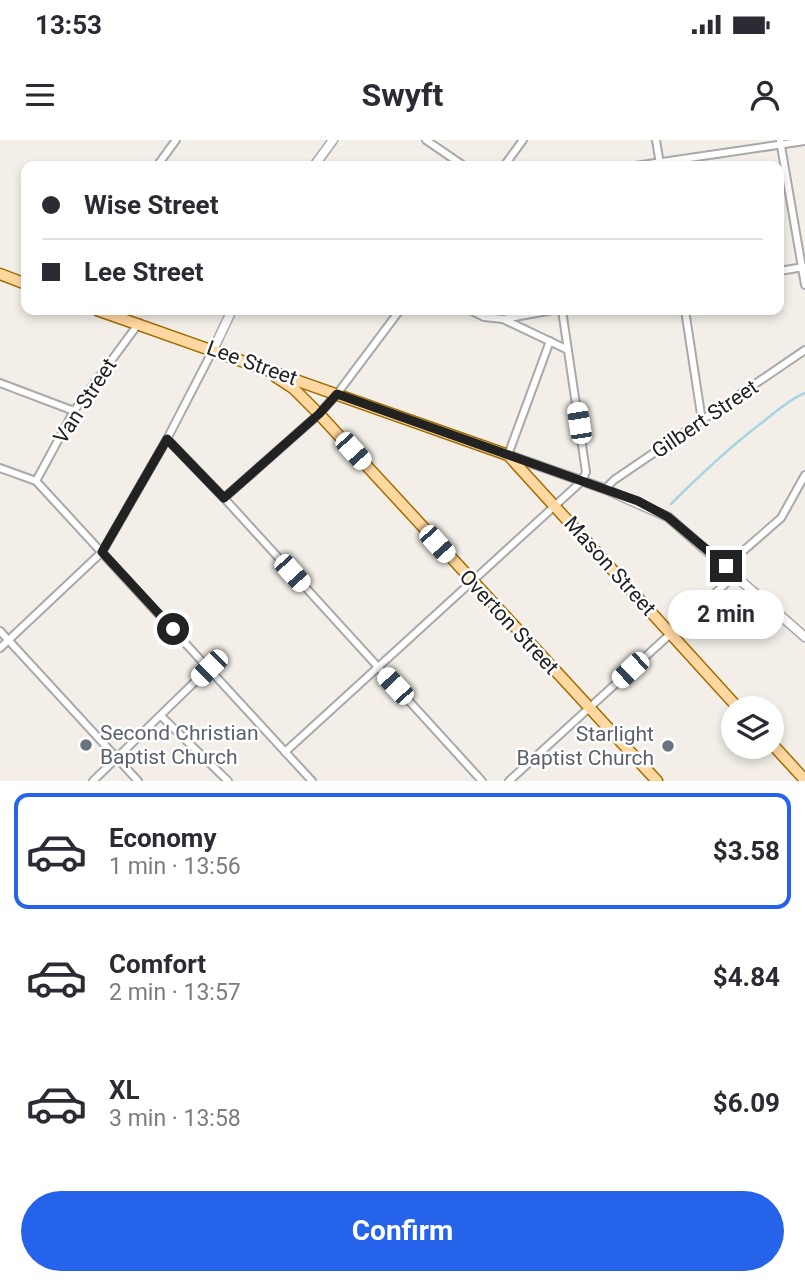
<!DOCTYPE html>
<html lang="en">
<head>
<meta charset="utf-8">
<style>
  :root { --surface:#fff; --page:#f7f7f7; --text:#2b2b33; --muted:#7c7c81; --line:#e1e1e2; --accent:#2563eb }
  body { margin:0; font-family:Roboto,sans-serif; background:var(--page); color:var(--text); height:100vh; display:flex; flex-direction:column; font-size:26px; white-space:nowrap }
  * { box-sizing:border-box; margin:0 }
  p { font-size:23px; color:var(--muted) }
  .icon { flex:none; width:38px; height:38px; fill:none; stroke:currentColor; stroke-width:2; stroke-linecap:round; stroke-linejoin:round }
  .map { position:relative; height:641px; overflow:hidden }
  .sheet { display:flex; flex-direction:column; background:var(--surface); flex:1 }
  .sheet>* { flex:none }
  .guide { position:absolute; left:21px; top:21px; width:763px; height:154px; border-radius:14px; box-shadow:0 4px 10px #0003; display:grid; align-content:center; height:154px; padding:0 21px; background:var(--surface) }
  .buttons { position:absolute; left:721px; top:556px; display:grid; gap:14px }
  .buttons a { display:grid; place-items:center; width:63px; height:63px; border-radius:50%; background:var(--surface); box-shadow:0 4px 10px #0003; font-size:35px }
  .end { position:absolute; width:32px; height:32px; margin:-16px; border:9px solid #222; background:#fff; box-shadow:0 0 0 4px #fff }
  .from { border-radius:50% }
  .bubble { position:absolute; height:49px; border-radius:24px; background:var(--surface); box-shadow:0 4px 10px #0003; font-size:23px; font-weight:700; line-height:49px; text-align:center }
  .car { position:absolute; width:21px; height:42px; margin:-21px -10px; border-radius:9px; box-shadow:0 0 5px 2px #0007; background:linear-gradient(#fff 24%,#345 0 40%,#fff 0 76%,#345 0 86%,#fff 0) }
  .guide b { display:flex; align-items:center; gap:24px; height:66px; font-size:26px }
  .guide b+b { border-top:2px solid var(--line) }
  .guide i { width:18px; height:18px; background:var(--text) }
  ul { padding:12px 0 0; list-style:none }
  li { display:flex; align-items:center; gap:21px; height:116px; margin:0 14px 10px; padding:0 7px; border:4px solid transparent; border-radius:14px }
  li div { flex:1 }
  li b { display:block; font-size:26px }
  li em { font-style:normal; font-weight:700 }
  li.on { border-color:var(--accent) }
  li>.icon { width:63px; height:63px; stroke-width:1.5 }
  .button { display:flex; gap:14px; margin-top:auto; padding:14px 21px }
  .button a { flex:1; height:80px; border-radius:42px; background:var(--accent); color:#fff; font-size:28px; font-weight:700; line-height:80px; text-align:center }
  .status { display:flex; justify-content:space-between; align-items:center; height:49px; padding:0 35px; background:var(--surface); direction:ltr }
  .status svg { height:19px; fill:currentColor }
  header { display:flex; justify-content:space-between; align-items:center; height:91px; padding:0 21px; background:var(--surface); font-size:32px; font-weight:700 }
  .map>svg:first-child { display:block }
</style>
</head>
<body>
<div class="status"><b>13:53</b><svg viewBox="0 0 49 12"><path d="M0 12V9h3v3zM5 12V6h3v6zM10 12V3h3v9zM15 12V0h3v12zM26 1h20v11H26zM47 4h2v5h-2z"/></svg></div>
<header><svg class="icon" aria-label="menu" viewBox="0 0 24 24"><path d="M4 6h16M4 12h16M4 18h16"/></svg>Swyft<svg class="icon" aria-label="person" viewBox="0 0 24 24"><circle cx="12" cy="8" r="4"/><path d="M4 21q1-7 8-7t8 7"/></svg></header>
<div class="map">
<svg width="805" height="641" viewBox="0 0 805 641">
  <rect width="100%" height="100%" fill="#f3efe8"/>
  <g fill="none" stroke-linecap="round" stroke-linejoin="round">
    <path stroke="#a6d4e2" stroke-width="2.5" d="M671,364C701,334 731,306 764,281C777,271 790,259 805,253"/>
    <g stroke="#a9a9a9" stroke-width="10">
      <g id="minor">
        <path d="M426,0L464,26"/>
        <path d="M656,0L660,24"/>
        <path d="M780,0L805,145"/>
        <path d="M157,26L176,0"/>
        <path d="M504,26L523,0"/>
        <path d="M635,26L805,1"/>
        <path d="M779,131L804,127"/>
        <path d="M470,170L484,177L503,179L568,210"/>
        <path d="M685,170L702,281"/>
        <path d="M503,179L553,170"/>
        <path d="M0,243L74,271"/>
        <path d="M167,299L224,358L482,641"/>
        <path d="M508,315L550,201"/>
        <path d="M0,328L36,341L312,641"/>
        <path d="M36,341L74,271L139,183"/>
        <path d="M605,349L614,340L805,210"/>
        <path d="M224,358L319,274L337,254L400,170"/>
        <path d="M726,426L781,378L805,335"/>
        <path d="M0,491L138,641"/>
        <path d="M0,508L102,412L167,299L213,210"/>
        <path d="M161,576L228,641"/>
        <path d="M285,612L582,341L586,332L562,170"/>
        <path d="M93,641L209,528"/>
        <path d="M509,641L735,435"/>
      </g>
    </g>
    <g stroke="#a9a9a9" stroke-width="11">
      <g id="tertiary">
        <path d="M314,26L333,0"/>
        <path d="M213,210L232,170"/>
        <path d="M508,315L605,349L668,377L805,497"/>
      </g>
    </g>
    <g stroke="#a06e00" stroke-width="13">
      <g id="primary">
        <path d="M0,134L26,144"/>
        <path d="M97,170L508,315L739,569"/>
        <path d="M276,237L293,248L319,274L657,641"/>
        <path d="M772,604L805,640"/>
      </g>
    </g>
    <use href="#minor" stroke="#fff" stroke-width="6"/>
    <use href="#tertiary" stroke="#fff" stroke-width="8"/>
    <use href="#primary" stroke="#ffd8a1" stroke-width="10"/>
  </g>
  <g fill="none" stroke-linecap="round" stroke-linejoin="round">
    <path stroke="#222" stroke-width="9" d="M173,489L102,412L167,299L224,358L319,274L337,254L638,361L668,377L726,426"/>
  </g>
  <g fill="#6b7280" stroke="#fff" stroke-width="2.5">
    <circle cx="86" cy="605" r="7"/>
    <circle cx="668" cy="606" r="7"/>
  </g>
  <g text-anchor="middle" stroke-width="5" stroke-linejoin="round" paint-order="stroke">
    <g font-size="21" fill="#222" stroke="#fff">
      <text transform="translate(252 223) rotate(20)" y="7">Lee Street</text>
      <text transform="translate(85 261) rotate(-57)" y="7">Van Street</text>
      <text transform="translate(705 279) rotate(-34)" y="7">Gilbert Street</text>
      <text transform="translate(610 426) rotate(48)" y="7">Mason Street</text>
      <text transform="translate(509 482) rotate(47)" y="7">Overton Street</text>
    </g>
    <g font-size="21" fill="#5b616d" stroke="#fff" text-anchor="start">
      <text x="100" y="600">Second Christian<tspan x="100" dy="24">Baptist Church</tspan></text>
      <text x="654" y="601" text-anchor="end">Starlight<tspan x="654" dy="24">Baptist Church</tspan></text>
    </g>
  </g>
</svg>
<div class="buttons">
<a><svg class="icon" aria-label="layers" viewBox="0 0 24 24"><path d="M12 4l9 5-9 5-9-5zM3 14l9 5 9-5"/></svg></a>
</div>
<i class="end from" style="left:173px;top:489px"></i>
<i class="end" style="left:726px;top:426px"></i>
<div class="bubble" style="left:668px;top:450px;width:116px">2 min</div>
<i class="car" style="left:579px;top:283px;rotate:351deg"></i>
<i class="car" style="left:353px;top:311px;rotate:138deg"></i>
<i class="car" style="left:437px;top:404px;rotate:138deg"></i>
<i class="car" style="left:292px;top:433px;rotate:138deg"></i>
<i class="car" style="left:209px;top:528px;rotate:225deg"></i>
<i class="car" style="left:630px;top:530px;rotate:227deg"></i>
<i class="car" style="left:395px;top:546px;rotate:317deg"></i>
<div class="guide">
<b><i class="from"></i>Wise Street</b>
<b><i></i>Lee Street</b>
</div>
</div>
<section class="sheet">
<ul>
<li class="on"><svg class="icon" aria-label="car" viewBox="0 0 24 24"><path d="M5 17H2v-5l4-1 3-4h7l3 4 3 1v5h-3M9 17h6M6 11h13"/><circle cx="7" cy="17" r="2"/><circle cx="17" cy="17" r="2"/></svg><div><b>Economy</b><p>1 min · 13:56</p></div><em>$3.58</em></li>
<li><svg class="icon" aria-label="car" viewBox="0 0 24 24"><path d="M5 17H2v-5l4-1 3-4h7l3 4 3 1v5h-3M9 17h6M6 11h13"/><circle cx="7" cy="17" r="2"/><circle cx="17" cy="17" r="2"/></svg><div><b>Comfort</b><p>2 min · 13:57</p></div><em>$4.84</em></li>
<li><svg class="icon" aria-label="car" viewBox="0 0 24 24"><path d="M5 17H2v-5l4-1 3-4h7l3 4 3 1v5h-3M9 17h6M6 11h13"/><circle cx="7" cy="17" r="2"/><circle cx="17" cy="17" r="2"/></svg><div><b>XL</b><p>3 min · 13:58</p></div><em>$6.09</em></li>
</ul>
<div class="button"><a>Confirm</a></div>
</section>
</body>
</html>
